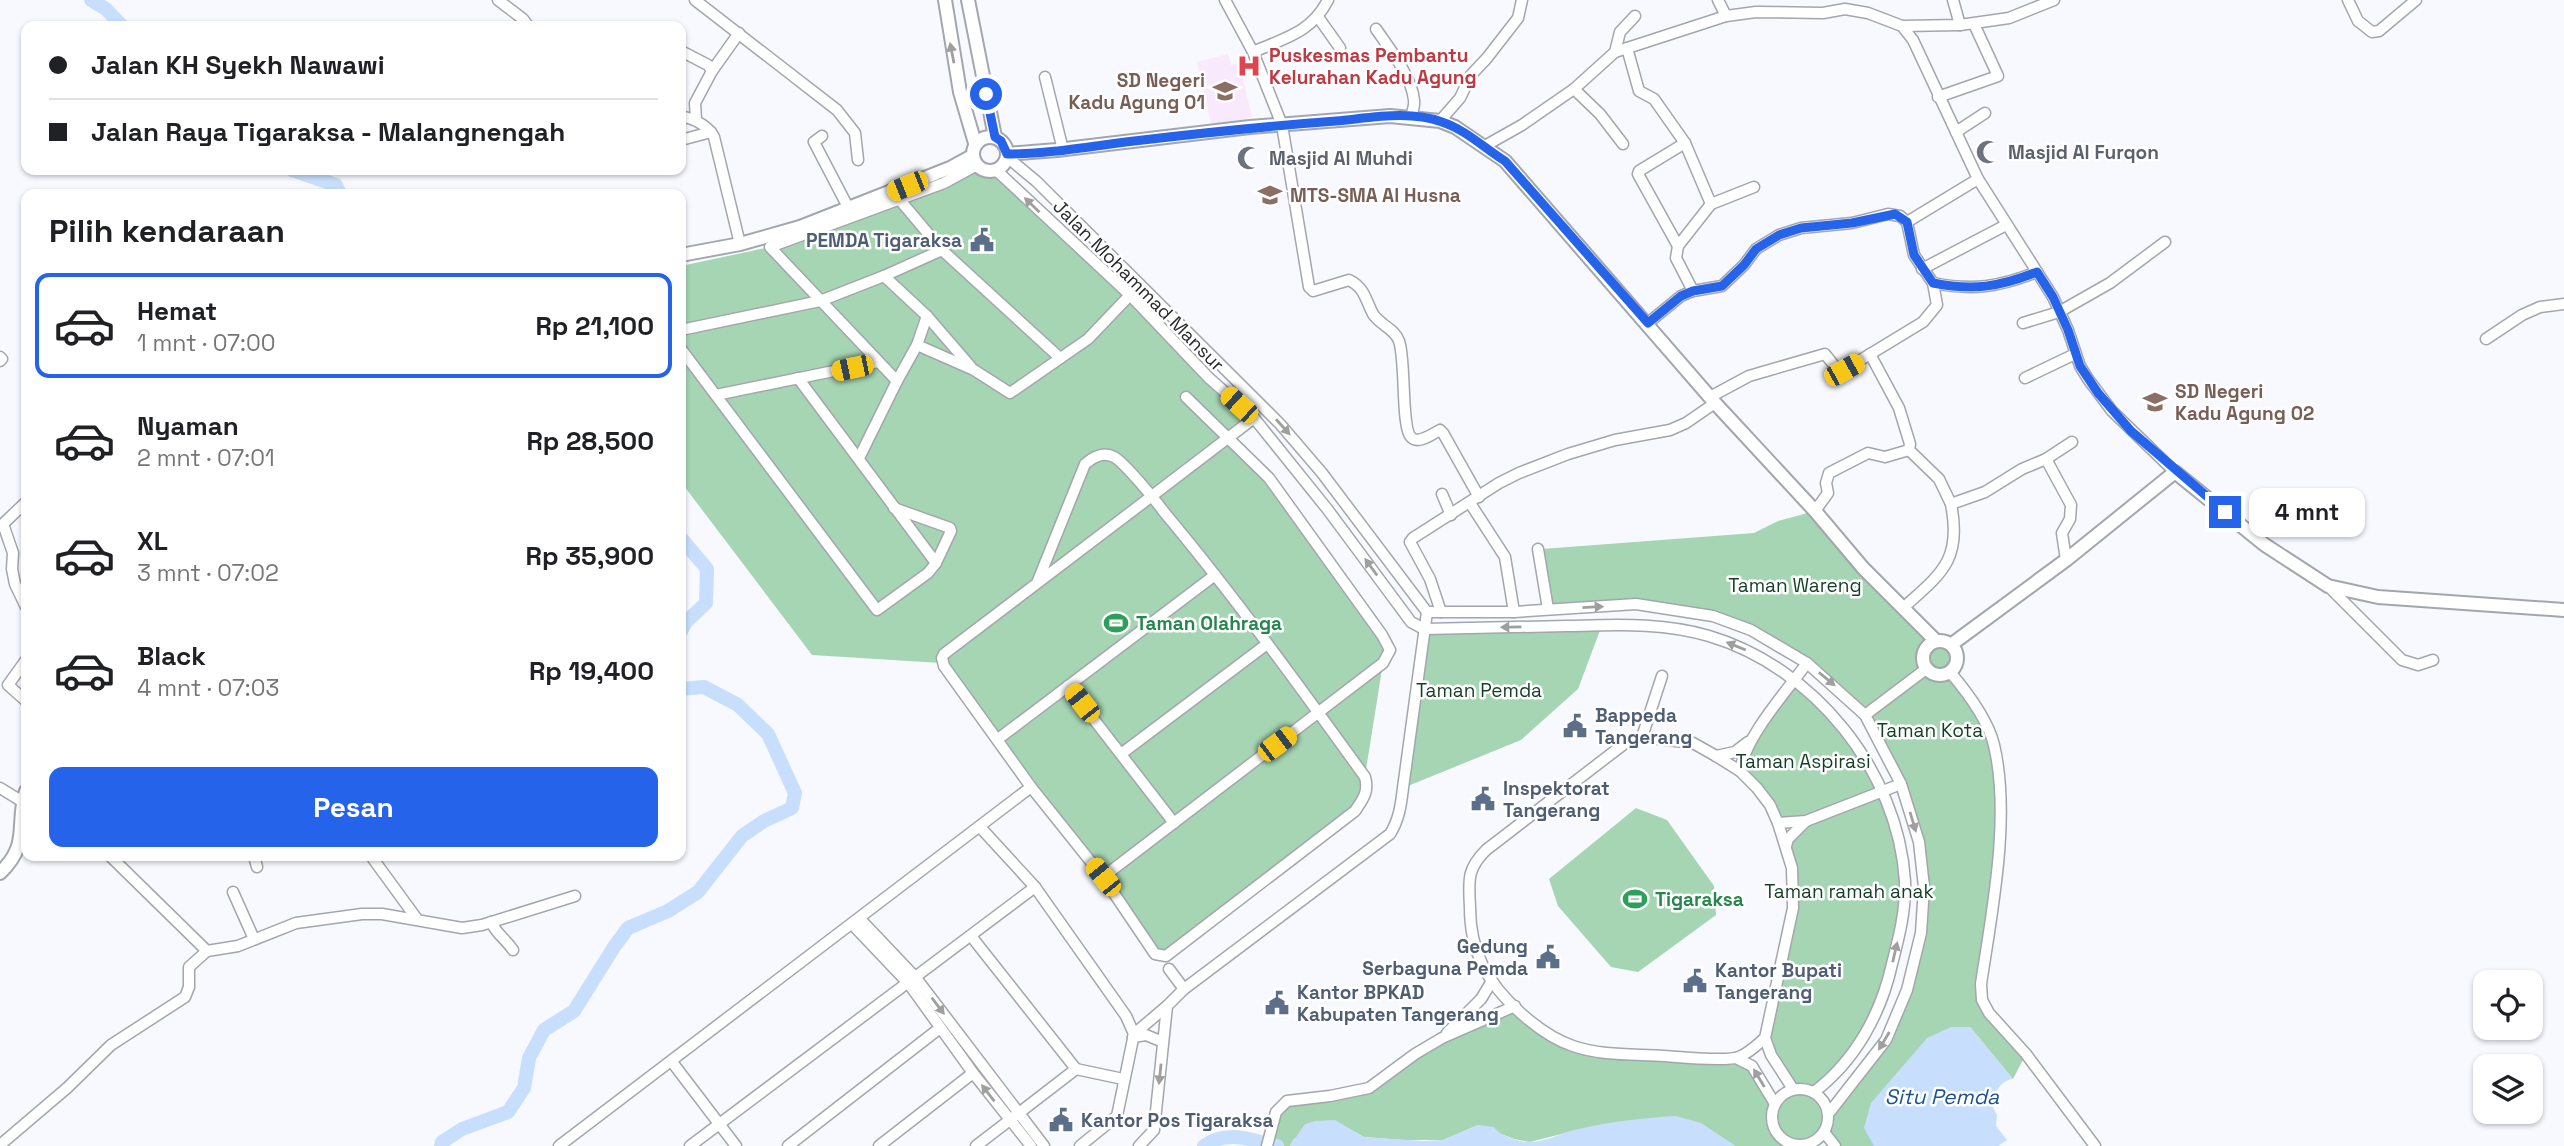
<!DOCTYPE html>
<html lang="id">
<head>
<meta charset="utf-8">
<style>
  :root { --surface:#fff; --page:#f6f6f6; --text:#202124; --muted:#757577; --line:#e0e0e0; --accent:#2563eb }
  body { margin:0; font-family:"Space Grotesk",sans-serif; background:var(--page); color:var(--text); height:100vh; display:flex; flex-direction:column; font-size:26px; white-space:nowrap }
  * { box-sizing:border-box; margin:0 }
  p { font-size:23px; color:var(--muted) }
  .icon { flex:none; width:38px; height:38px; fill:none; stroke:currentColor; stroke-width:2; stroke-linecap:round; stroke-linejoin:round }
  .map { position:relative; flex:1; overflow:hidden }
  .sheet { position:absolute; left:21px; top:189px; width:665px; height:672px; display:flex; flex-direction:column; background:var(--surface); border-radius:14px; box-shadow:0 2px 5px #0004 }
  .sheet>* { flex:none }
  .guide { position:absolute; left:21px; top:21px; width:665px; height:154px; border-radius:14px; box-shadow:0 2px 5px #0004; display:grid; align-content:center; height:154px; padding:0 28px; background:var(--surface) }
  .fabs { position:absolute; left:2473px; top:970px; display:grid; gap:14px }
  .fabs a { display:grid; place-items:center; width:70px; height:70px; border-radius:14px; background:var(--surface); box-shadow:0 2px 5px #0004; font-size:35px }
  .end { position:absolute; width:32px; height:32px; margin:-16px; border:9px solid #2563eb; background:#fff; box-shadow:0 0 0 4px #fff }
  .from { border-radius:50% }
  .bubble { position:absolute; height:49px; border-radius:14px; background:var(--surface); box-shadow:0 2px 5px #0004; font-size:23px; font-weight:700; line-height:49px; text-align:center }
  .car { position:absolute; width:21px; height:42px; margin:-21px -10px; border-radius:9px; box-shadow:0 0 5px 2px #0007; background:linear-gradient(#f5c518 24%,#345 0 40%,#f5c518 0 76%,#345 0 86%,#f5c518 0) }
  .guide b { display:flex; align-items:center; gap:24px; height:66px; font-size:26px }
  .guide b+b { border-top:2px solid var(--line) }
  .guide i { width:18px; height:18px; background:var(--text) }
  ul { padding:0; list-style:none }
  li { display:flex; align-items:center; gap:21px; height:105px; margin:0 14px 10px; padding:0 14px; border:4px solid transparent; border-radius:14px }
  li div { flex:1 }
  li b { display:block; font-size:26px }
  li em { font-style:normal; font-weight:700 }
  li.on { border-color:var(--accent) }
  li>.icon { width:63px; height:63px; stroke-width:1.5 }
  h2 { padding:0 28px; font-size:32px; line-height:84px }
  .primary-button { display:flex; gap:14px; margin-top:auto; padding:14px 28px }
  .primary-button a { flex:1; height:80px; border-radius:14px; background:var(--accent); color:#fff; font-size:28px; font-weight:700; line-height:80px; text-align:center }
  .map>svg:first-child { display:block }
</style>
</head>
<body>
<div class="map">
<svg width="2564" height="1146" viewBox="0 0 2564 1146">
  <rect width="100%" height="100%" fill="#f7f9ff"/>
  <path fill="#f8e9fc" d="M1228,54L1231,65L1239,63L1252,117L1212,127L1197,62Z"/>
  <g fill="#a6d5b3">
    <path d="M977,165L989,171L996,170L1254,418L1229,436L1251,458L1389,648L1383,663L1365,776L1355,811L1170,954H1155L941,663L812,655L681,482V266L770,247L899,199Z"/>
    <path d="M1815,511L1936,641L1952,644C1958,655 1959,662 1951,672L1994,743L1999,794L1982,1000L2026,1054L2013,1079L1970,1027L1874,1146H1835L1824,1133L1813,1143L1815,1146H1736L1577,1130L1530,1142L1514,1139L1478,1125L1443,1140H1403L1364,1137L1335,1121L1294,1139L1290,1146H1268L1283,1103L1366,1089L1415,1054L1515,1006L1553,1038L1606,1056L1736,1058L1752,1066L1776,1104L1781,1097L1793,1089L1765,1038L1793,908L1786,846L1804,822L1778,823L1740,771L1744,755L1795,679L1857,746L1894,827L1905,880L1902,924L1867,1033L1814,1092L1821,1097L1829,1112L1865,1068L1907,990L1924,889L1919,842L1901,784L1865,715L1807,663L1713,616L1636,604L1551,609L1542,549L1754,533L1778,521Z"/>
    <path d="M1602,625L1578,689L1521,740L1403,788L1424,629Z"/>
    <path d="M1636,808L1667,820L1714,886L1716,915L1638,972L1611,967L1558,906L1549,879Z"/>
  </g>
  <g fill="#c7dffc">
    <path d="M1951,1027H1970L2013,1079C2001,1080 1994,1093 1991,1103L1997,1115L1996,1126L2007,1140L1998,1146H1874L1864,1128L1871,1103L1927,1038Z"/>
    <path d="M1676,1116L1701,1123L1736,1146H1290L1305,1124L1315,1121L1335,1120L1364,1137L1424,1141L1443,1140L1478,1125L1494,1127C1500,1136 1516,1141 1527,1142C1542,1143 1560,1134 1574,1130C1607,1122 1642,1118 1676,1116Z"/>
  </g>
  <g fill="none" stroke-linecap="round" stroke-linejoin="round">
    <g stroke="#c7dffc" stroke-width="14">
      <path d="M91,0L106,9L122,26"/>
      <path d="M292,170L336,185L340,194"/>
      <path d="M681,538L707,569L706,603L686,622L681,631"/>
      <path d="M441,1146L442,1142L462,1129L508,1112L524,1088L529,1058L544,1030L574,1011L614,947L628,928L668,911L698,892L742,836L764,821L792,808L795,793L768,734L738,705L704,687L681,689"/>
      <path d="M1204,1146C1228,1129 1251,1140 1277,1146"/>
    </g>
    <g stroke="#a3a6ac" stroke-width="13">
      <g id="minor">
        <path d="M498,0L523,19L528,26"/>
        <path d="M695,0L837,110L855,133L858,160"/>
        <path d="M1225,0L1253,52L1282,125L1309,287L1313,291L1349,280C1365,288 1365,299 1373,314C1380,325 1395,329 1399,341C1406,360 1401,428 1411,437C1418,445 1432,434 1440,430L1443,433L1479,497"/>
        <path d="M1718,0L1726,16"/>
        <path d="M1953,0L1960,25"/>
        <path d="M2348,0L2358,21L2372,32L2379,31L2416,0"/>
        <path d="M1318,17L1340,48"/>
        <path d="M1902,26L1913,40L1978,179L2053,297L2068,330L2080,366L2088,379L2112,411L2175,472"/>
        <path d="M1376,29C1389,48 1412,77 1414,100C1415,106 1412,112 1411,117"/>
        <path d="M1627,48L1639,91L1654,99L1685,143L1711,204"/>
        <path d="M681,51L708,65L712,71L695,103L696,120"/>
        <path d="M1253,52C1285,38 1311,33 1328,0"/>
        <path d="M1615,52L1620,32L1635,16"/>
        <path d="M712,71L739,33"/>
        <path d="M1045,77L1063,150"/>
        <path d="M1574,89L1600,114L1623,144"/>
        <path d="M1938,97L1998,76L1974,24"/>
        <path d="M681,116C694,119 707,124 714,137L740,244"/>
        <path d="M1440,121L1460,98L1471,75L1487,58L1518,18L1522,0"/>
        <path d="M1956,132L1985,113"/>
        <path d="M822,136L814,142L849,209"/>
        <path d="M681,140L711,132"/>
        <path d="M1685,143L1639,171L1638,174L1678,246L1676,258L1693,291"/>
        <path d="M1483,147L1522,125L1574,89L1615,52L1726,16L1756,12L1823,13L1845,9L1868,13L1902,26L1960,25L2009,18L2054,0"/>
        <path d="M1007,157L1036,181L1280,424L1322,473L1427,612"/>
        <path d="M996,170L1130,295L1209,378L1254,418L1328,510L1411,622L1424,629C1472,628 1520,627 1567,626C1615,625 1662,622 1709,636C1814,667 1898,771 1905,881C1906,910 1899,937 1892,964C1881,1014 1855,1061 1814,1092"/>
        <path d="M899,199L942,250L1060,358"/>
        <path d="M1678,246L1711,204L1754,187"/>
        <path d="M1922,269L2006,225"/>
        <path d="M884,276L927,316L971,367"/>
        <path d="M1933,283C1973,291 1999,287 2037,272"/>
        <path d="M1648,323L1681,296L1693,291L1722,286L1744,265L1756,249L1779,235L1801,228L1852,223L1888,214L1900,216L1907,222L1978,179"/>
        <path d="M2023,323L2059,312L2110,283L2165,242"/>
        <path d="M681,330L820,301L884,276L942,250"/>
        <path d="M2486,339L2522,315L2540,307L2564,304"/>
        <path d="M917,345L974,370L1010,393L1088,339L1130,295"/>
        <path d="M681,349L877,610L928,573L936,563L951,531L950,528L894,508"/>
        <path d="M0,357L2,359L0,361"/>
        <path d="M798,378L936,563"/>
        <path d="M2025,378L2075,354"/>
        <path d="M897,381L770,247L944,183L977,165"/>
        <path d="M716,395L878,362"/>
        <path d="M1710,397L1749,376L1825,354L1837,369L1844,370L1923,322L1937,305L1933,283L1914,255L1907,222"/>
        <path d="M1909,450L1939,479L1951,504"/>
        <path d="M859,458L897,381L917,345L927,316"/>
        <path d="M2046,459L2071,505L2070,519L2062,533L2066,560"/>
        <path d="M1442,494L1451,515"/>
        <path d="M26,502L3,524L13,553L12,569L15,584L26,607"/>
        <path d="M1470,503L1505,557L1514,612"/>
        <path d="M1815,511L1828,493L1826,483L1829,473L1868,453L1885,457L1909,450L1910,444L1899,408L1870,354"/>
        <path d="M1538,549L1548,609"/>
        <path d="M1037,583L1085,464C1093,457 1103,451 1114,457C1124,462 1156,501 1164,512C1235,597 1300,687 1365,777C1369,792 1363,799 1355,811L1166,956L1155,954L1103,877L1031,787L944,666L942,658L944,654C1048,575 1151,497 1254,418"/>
        <path d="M2328,586L2402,660L2418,665L2433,660"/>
        <path d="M1903,608C1942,573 1962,560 1951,504L1985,492L2022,469L2046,459L2072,442"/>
        <path d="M1427,612H1514L1636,604L1713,616L1751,630L1807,663L1865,715L1901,784L1919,842L1924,887L1921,933L1907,990L1886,1040L1829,1113"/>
        <path d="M1441,612L1430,579L1410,542L1413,538L1499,483L1519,473L1568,454L1615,440L1670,430L1686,423L1715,403"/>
        <path d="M26,660L8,685L26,701"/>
        <path d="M1950,672C1967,692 1988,720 1994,745C2011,817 1992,911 1981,984L1982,1000L1989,1013L2026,1054L2095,1146"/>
        <path d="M1068,686L1174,823"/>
        <path d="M1865,715L1926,669"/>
        <path d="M1642,737L1693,743L1716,756L1740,771L1757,788L1770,805L1778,823L1792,868L1793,908L1765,1038C1757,1045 1749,1053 1739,1057C1726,1062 1679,1057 1664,1056C1635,1054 1601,1056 1573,1046C1540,1035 1498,997 1483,966C1474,948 1470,928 1470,908C1469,881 1466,870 1486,850L1624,744Z"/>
        <path d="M1642,737L1662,676"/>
        <path d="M998,739L1215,575"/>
        <path d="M1121,754L1267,644"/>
        <path d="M1716,756L1735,752L1748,742"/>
        <path d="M1740,771C1745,737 1786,692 1807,663"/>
        <path d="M0,788L23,802"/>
        <path d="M1778,823L1806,821L1901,784"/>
        <path d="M980,827L1035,887L1126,1016L1134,1034"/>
        <path d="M1786,846L1788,839L1805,822"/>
        <path d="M110,856L207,951L238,946L296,923L362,914H382L462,928L482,925L575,896"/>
        <path d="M254,856L257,867"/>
        <path d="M371,856L417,919"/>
        <path d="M1103,877L1383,663L1390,650L1382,635L1269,478L1186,397"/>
        <path d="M233,892L254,939"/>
        <path d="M860,919L916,978L1044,1146"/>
        <path d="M491,922C498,936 505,938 513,950"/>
        <path d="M852,924L909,984L973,1073L1031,1146"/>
        <path d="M971,936L1076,1069L976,1146"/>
        <path d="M1169,969L1184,989"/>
        <path d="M1447,1033L1481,999L1492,981"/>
        <path d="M1133,1037L1146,1035L1163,1042"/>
        <path d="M1765,1038L1771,1055L1793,1089"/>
        <path d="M1736,1058L1752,1066L1775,1104"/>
        <path d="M672,1062L736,1146"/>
        <path d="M1076,1069L1123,1079"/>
        <circle cx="1800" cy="1117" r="28"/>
        <path d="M1824,1132L1835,1146"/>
        <path d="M0,1145L67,1088L111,1045L185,997L189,987V967L207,951"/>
        <path d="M559,1146L1031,787"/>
        <path d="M690,1146L1035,887"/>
        <path d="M788,1146L940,1028"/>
        <path d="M879,1146L973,1073"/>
        <path d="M1080,1146L1117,1116L1134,1034L1167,1006L1184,989L1390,834C1399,820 1401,805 1403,788L1427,612"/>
        <path d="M1139,1146L1154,1130L1167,1006"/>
        <path d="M1267,1146L1276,1112L1287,1101L1330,1096L1369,1088L1415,1054L1442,1038L1515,1006"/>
      </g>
    </g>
    <g stroke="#a3a6ac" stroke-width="16">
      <g id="major">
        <path d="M945,0L960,92L975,143"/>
        <path d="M968,0L995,137"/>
        <circle cx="990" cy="154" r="17"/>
        <path d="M1007,154L1057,150L1250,127L1390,116L1440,121L1455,127L1505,161L1715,403L1815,511L1863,568L1936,641"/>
        <path d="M681,255L740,244L800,227L950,168L972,156"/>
        <circle cx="1940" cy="658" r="17"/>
        <path d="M1952,644L2066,560L2175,472L2265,545L2328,586L2378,597L2564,610"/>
        <path d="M0,873C31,843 15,825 26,791"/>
      </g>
    </g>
    <use href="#minor" stroke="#fff" stroke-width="10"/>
    <use href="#major" stroke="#fff" stroke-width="12"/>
  </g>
  <defs><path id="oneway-solid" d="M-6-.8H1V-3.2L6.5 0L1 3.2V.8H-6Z" transform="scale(1.75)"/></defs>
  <g fill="#9f9fa0">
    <use href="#oneway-solid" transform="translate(952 53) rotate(-101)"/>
    <use href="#oneway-solid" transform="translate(1032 205) rotate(-136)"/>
    <use href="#oneway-solid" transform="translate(1283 427) rotate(48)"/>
    <use href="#oneway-solid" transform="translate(1371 567) rotate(-126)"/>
    <use href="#oneway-solid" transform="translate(1593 607) rotate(-3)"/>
    <use href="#oneway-solid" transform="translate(1511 627) rotate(179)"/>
    <use href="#oneway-solid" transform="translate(1736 646) rotate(-158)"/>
    <use href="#oneway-solid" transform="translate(1827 679) rotate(39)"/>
    <use href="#oneway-solid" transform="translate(1913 822) rotate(73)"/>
    <use href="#oneway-solid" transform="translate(1895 952) rotate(-77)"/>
    <use href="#oneway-solid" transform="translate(938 1006) rotate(53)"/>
    <use href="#oneway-solid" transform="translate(1884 1041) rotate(121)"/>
    <use href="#oneway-solid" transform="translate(1160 1074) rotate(96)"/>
    <use href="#oneway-solid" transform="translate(1759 1078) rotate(-121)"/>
    <use href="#oneway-solid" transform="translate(988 1093) rotate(-128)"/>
  </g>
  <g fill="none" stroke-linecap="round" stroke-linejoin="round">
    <path stroke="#2563eb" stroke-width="9" d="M986,94L995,137L1001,141L1007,154C1050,154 1092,146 1134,141C1202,133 1269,126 1336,121C1370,118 1409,110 1442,122C1466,130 1484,148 1505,161L1648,323L1681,296L1693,291L1722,286L1744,265L1756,249L1779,235L1801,228L1852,223L1895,214L1907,222L1914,255L1933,283C1973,291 1999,287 2037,272L2053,297L2068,330L2080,366L2098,393L2131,431L2225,512"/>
  </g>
  <defs>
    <g id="hospital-bare" transform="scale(1.89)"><path d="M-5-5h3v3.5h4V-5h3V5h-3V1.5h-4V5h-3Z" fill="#e0444e" stroke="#fff" stroke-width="2.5" paint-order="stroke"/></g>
    <g id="school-bare" transform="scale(1.89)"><path d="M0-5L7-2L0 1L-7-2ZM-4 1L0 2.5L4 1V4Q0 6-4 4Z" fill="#8d6e63" stroke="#fff" stroke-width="2.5" paint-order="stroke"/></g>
    <g id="mosque-bare" transform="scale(1.89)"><path d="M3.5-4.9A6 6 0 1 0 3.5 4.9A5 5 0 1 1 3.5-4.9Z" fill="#6b7280" stroke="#fff" stroke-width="2.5" paint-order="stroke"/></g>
    <g id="civic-bare" transform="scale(1.89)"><path d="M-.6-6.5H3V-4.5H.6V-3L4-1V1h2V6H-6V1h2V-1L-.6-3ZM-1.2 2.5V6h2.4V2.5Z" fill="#5c6f8a" stroke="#fff" stroke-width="2.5" paint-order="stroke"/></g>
    <g id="stadium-bare" transform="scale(1.89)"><path d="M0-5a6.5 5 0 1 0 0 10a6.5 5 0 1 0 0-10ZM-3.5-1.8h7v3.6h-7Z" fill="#2e9e5b" stroke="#fff" stroke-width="2.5" paint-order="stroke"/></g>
  </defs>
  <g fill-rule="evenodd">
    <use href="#hospital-bare" x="1249" y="66"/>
    <use href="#school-bare" x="1225" y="91"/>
    <use href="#mosque-bare" x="1988" y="152"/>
    <use href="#mosque-bare" x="1249" y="158"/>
    <use href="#school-bare" x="1270" y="195"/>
    <use href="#civic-bare" x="982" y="240"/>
    <use href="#school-bare" x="2155" y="402"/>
    <use href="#stadium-bare" x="1116" y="623"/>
    <use href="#civic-bare" x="1575" y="726"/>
    <use href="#civic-bare" x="1483" y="799"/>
    <use href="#stadium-bare" x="1635" y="899"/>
    <use href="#civic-bare" x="1548" y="957"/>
    <use href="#civic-bare" x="1695" y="981"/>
    <use href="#civic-bare" x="1277" y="1003"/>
    <use href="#civic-bare" x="1061" y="1120"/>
  </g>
  <g text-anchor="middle" stroke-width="5" stroke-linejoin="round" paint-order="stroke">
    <g font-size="19" font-weight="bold" fill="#be3a42" stroke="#fff" text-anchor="start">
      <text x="1269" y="62">Puskesmas Pembantu<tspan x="1269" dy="22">Kelurahan Kadu Agung</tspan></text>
    </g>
    <g font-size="19" font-weight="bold" fill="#785e54" stroke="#fff" text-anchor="start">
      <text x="1205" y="87" text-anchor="end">SD Negeri<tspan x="1205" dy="22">Kadu Agung 01</tspan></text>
      <text x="1290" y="202">MTS-SMA Al Husna</text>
      <text x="2175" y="398">SD Negeri<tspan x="2175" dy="22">Kadu Agung 02</tspan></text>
    </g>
    <g font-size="19" font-weight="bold" fill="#5b616d" stroke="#fff" text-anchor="start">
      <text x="2008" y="159">Masjid Al Furqon</text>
      <text x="1269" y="165">Masjid Al Muhdi</text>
    </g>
    <g font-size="19" font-weight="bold" fill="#4e5e75" stroke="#fff" text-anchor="start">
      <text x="962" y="247" text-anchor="end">PEMDA Tigaraksa</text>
      <text x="1595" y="722">Bappeda<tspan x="1595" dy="22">Tangerang</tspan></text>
      <text x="1503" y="795">Inspektorat<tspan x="1503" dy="22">Tangerang</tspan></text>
      <text x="1528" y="953" text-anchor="end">Gedung<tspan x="1528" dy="22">Serbaguna Pemda</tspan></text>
      <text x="1715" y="977">Kantor Bupati<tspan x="1715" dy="22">Tangerang</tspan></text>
      <text x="1297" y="999">Kantor BPKAD<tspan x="1297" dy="22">Kabupaten Tangerang</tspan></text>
      <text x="1081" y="1127">Kantor Pos Tigaraksa</text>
    </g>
    <g font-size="19" fill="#292a2d" stroke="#fff">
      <text transform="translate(1139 285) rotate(45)" y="7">Jalan Mohammad Mansur</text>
    </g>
    <g font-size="19" fill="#153f25" stroke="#fff">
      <text x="1795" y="592">Taman Wareng</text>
      <text x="1479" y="697">Taman Pemda</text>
      <text x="1930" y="737">Taman Kota</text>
      <text x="1803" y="768">Taman Aspirasi</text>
      <text x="1849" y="898">Taman ramah anak</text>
    </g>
    <g font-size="19" font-weight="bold" fill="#27864d" stroke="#fff" text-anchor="start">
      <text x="1136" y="630">Taman Olahraga</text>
      <text x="1655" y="906">Tigaraksa</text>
    </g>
    <g font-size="21" font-style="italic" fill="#1e538d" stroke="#fff">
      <text x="1942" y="1104">Situ Pemda</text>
    </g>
  </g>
</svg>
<div class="fabs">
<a><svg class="icon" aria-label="locate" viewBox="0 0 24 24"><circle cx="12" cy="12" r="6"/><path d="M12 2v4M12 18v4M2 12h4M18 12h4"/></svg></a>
<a><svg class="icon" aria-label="layers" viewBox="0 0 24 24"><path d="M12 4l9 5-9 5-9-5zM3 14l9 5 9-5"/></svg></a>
</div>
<i class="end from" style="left:986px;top:94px"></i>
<i class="end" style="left:2225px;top:512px"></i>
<div class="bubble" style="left:2249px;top:488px;width:116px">4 mnt</div>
<i class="car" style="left:907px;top:186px;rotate:248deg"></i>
<i class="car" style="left:852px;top:368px;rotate:258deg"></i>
<i class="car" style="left:1844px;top:370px;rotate:61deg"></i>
<i class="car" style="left:1239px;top:405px;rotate:312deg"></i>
<i class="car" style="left:1082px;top:703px;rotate:322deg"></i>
<i class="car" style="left:1277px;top:744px;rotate:53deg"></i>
<i class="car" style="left:1103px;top:877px;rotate:321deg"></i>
<div class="guide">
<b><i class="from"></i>Jalan KH Syekh Nawawi</b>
<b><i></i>Jalan Raya Tigaraksa - Malangnengah</b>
</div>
<section class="sheet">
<h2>Pilih kendaraan</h2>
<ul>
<li class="on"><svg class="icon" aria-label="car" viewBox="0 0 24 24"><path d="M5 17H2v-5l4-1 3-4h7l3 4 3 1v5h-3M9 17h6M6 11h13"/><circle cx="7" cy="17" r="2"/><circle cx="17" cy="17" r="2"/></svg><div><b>Hemat</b><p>1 mnt · 07:00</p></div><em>Rp 21,100</em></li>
<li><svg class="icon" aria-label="car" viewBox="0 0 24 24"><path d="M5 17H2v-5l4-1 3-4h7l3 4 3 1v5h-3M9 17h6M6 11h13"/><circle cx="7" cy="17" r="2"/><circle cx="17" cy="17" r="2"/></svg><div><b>Nyaman</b><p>2 mnt · 07:01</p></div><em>Rp 28,500</em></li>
<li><svg class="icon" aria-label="car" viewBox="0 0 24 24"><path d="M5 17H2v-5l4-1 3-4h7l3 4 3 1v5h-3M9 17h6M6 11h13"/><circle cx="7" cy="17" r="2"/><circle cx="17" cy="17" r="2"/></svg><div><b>XL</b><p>3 mnt · 07:02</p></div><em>Rp 35,900</em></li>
<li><svg class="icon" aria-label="car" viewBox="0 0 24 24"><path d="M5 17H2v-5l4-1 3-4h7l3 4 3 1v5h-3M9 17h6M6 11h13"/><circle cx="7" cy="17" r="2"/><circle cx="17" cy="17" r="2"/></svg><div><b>Black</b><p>4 mnt · 07:03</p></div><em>Rp 19,400</em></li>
</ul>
<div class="primary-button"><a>Pesan</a></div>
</section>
</div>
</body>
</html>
